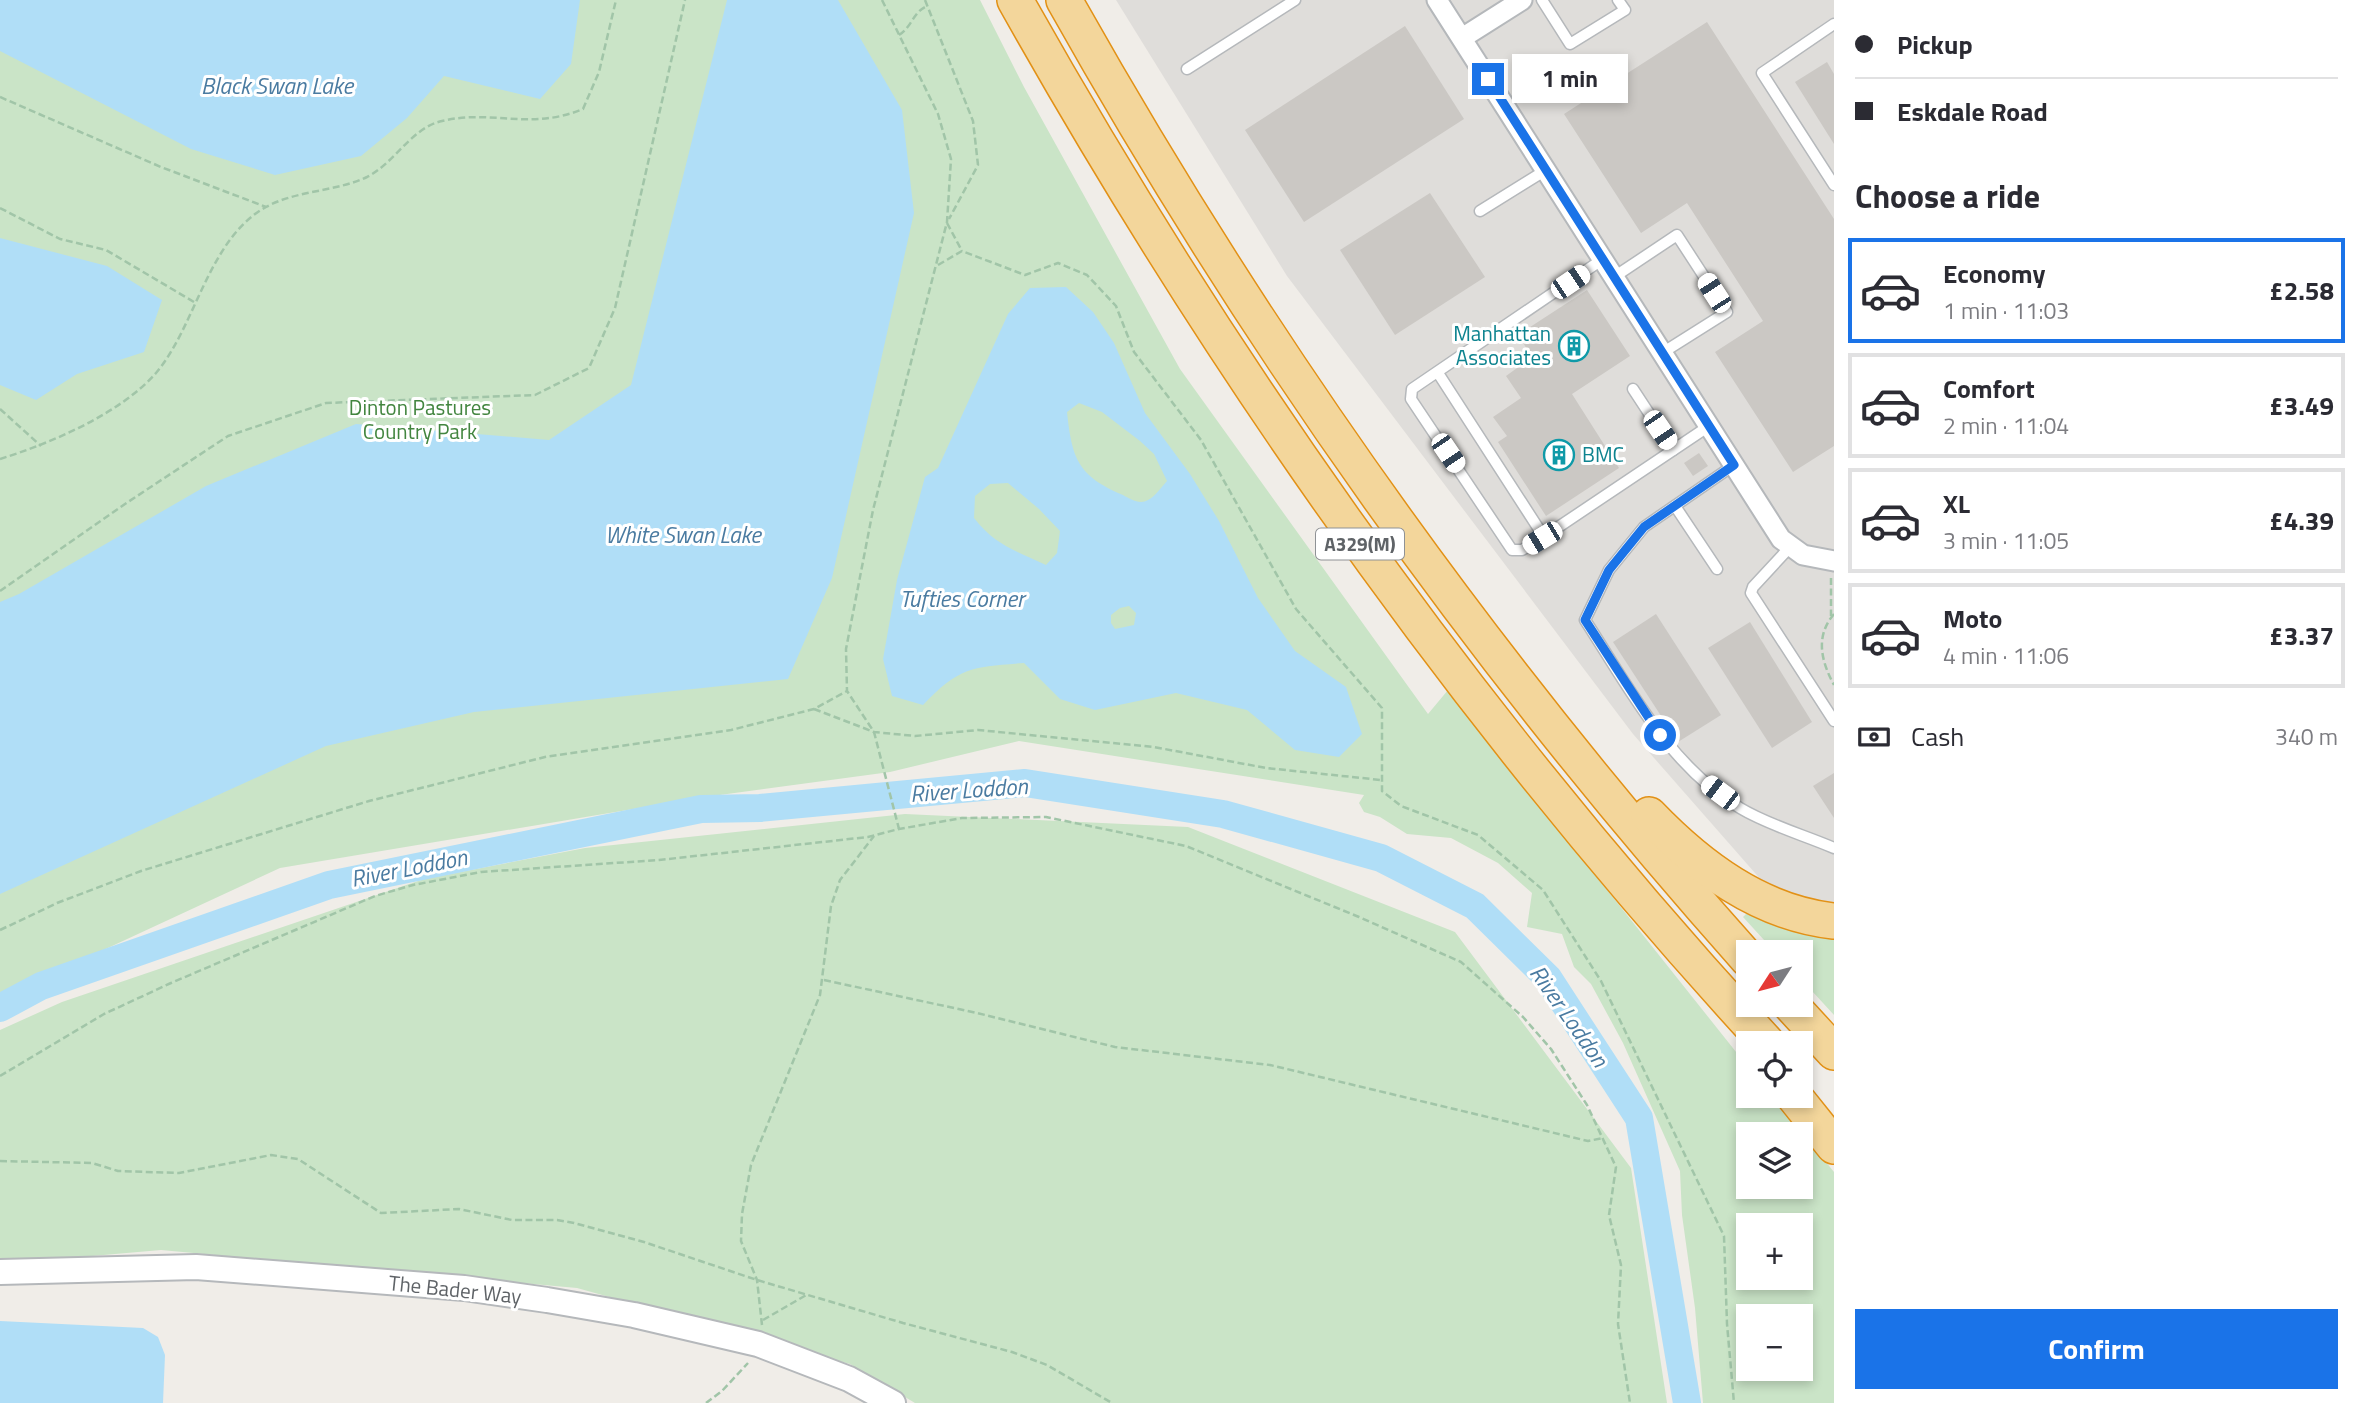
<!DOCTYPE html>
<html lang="en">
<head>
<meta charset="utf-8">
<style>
  :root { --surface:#fff; --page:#f2f2f3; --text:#2b2b33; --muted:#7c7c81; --line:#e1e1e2; --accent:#1a73e8 }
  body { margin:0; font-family:"Titillium Web",sans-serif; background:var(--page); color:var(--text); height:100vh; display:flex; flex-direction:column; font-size:26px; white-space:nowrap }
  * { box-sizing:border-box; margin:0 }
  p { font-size:23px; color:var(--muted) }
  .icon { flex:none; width:38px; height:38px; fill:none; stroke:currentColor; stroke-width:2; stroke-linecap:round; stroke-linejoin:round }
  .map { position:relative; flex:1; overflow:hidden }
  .drawer { display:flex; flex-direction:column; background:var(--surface); width:525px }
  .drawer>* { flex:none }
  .top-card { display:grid; align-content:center; height:154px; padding:0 21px; background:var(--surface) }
  .needle { width:46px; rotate:234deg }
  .fabs { position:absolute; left:1736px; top:940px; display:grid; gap:14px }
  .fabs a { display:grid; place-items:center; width:77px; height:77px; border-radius:0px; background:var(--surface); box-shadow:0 4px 10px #0003; font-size:35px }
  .end { position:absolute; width:32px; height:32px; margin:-16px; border:9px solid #1a73e8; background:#fff; box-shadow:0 0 0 4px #fff }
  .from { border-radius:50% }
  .bubble { position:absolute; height:49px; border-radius:0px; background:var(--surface); box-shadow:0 4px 10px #0003; font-size:23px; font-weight:700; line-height:49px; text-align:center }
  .car { position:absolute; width:21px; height:42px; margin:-21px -10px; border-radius:9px; box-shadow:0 0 5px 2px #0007; background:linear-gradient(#fff 24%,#345 0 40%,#fff 0 76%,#345 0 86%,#fff 0) }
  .top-card b { display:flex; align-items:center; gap:24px; height:66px; font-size:26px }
  .top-card b+b { border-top:2px solid var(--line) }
  .top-card i { width:18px; height:18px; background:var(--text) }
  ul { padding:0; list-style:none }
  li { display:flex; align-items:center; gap:21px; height:105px; margin:0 14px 10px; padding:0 7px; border:4px solid var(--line); border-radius:0px }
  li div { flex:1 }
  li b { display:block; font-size:26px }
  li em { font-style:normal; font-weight:700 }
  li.active { border-color:var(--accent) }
  li>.icon { width:63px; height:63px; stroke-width:1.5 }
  h2 { padding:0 21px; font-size:32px; line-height:84px }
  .pay { display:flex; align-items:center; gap:18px; height:77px; padding:0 21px; font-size:26px }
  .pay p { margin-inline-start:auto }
  .button { display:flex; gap:14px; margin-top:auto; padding:14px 21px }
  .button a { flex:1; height:80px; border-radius:0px; background:var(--accent); color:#fff; font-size:28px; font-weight:700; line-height:80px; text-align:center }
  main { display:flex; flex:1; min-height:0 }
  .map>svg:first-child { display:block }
</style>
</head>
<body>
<main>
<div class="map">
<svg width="1834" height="1403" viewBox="0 0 1834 1403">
  <rect width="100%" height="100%" fill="#f0ede8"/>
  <path fill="#dfddda" d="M1116,0H1834V963L1633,734L1287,276Z"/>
  <g fill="#cae4c7" fill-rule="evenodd">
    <path d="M0,0H980L1024,87L1180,369L1428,714L1448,690L1748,1067V1096H1772L1834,1172V1403H1703L1695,1308L1682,1215L1680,1171L1623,1043L1591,984L1574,967L1562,934L1527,927L1532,893L1498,863L1451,838L1407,834L1380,817L1364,812L1359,803L1364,795L1019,741L890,772L705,797L280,868L0,998ZM1748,1134H1801V1186H1748ZM1748,1225H1801V1278H1748ZM1748,1316H1801V1368H1748Z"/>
    <path d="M905,814L1188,827L1455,932L1631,1168L1667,1403H915L850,1364L577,1288L161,1250L0,1264V1030L62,1002L424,879L585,848Z"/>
    <path d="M1749,911L1793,931L1834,939V1015L1801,979V952H1775L1743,917Z"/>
  </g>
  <g fill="#b0def7" fill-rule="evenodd">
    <path d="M0,0H580L571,64L540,99L444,76L407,118L361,156L275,175L191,149L0,51Z"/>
    <path d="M727,0H838L902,110L914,213L832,578L788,679L474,712L326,746L0,894V602L19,594L206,486L356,424L549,440L631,385Z"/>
    <path d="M0,238L107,266L162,300L144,352L77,374L36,400L0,385Z"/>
    <path d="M1066,287L1093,312L1114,343L1145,413L1190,474L1219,521L1258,598L1295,651L1346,687L1362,734L1339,757L1295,750L1247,710L1176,693L1095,710L1060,699L1024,663C973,667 960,666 923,705L892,696L883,659L897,580L925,477L938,468L1008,314L1030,288ZM1079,403L1102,412L1140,441L1154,454L1167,481C1162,486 1155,497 1148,500C1140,505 1130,499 1123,495C1078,476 1072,459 1067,412ZM1008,483L1039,509L1060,531L1057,553L1046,565C1015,550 996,546 974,518L975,496L990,484ZM1129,606L1136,613L1134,625L1115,629L1111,623V615L1120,608Z"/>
    <path d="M0,1321L143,1328L158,1337L165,1355L163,1403H0Z"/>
  </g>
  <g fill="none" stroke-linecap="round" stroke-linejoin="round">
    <path stroke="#b0def7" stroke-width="28" d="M0,1008L41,986L329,885L701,809L760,808L1025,783L1223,814L1381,858L1475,906L1548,978L1639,1118L1687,1403"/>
  </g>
  <g fill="#cbc8c4">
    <path d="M1707,22L1834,219V446L1793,472L1715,352L1763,321L1687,203L1641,233L1564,114Z"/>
    <path d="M1405,26L1464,119L1304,222L1245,130Z"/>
    <path d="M1827,62L1834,74V144L1795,82Z"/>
    <path d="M1430,193L1485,277L1395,335L1340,250Z"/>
    <path d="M1587,290L1630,356L1572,394L1619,468L1546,516L1498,442L1507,436L1493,417L1521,398L1506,376L1532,357L1518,335Z"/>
    <path d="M1699,453L1708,466L1693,476L1684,463Z"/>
    <path d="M1656,614L1721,715L1678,742L1613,642Z"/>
    <path d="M1750,622L1812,722L1772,748L1708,648Z"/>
    <path d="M1834,773V818L1813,786Z"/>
  </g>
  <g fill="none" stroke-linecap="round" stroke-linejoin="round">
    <g stroke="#b5b8bb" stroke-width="13">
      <g id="service">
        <path d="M1542,0L1570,44L1625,10L1618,0"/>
        <path d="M1834,24L1762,73L1834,185"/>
        <path d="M1187,69L1295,0"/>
        <path d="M1480,211L1546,170"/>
        <path d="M1603,259L1412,389L1411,399L1512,550H1522L1542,538L1709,426"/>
        <path d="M1614,277L1677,235L1727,312L1662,353"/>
        <path d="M1438,373L1544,537"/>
        <path d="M1633,389L1673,450"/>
        <path d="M1734,465L1644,527L1609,570L1585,620C1628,686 1669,766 1740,808C1768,825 1804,835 1834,848"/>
        <path d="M1675,506L1717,569"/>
        <path d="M1790,547L1753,587L1751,593L1834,721"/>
      </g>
    </g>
    <g stroke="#b5b8bb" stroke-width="23">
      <g id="minor">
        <path d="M1437,0L1781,539L1803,555L1834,561"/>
        <path d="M1462,38L1522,0"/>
      </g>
    </g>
    <g stroke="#b5b8bb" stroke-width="28">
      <path id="tertiary" d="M0,1272L196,1267L464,1288L547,1300L634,1315L758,1344L849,1379L893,1403"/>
    </g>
    <g stroke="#e29116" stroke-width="38">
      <g id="motorway">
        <path d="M1015,0C1226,376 1475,726 1767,1043"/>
        <path d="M1064,0C1257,344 1485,664 1748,959"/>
        <path d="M1649,815C1699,867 1760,913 1834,921"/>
        <path d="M1790,1004L1834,1052"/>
        <path d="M1794,1096L1834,1146"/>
      </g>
    </g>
    <g stroke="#a1c5a8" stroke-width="2.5" stroke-dasharray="7 3.5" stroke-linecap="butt">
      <path d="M882,0L938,114L951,159L947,222L873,510L846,649L847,691L874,732L899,829"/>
      <path d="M925,0L973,121L978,165L949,219"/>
      <path d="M899,35C912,27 913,12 927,6"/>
      <path d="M0,97L161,167L266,207"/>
      <path d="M0,208L60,239L106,250L194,302"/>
      <path d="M947,223L962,251"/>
      <path d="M938,265L962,251L1025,275L1058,263L1087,275L1116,306L1134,352L1201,440L1296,609L1382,708V791L1401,806L1478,835L1543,890L1601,981L1724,1236L1727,1324L1734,1403"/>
      <path d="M0,409L41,446"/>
      <path d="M0,459C51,443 120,414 156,373C196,326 208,239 266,207C297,190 335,192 367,177C396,162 411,128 442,121C492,109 530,131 583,109L599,72L616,0"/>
      <path d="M1831,578V616"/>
      <path d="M0,591L128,502L228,436L326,403L535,395L589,368L615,308L685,0"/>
      <path d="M1834,614C1815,636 1821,661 1834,685"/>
      <path d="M814,709L874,732L915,736L978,730L1154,747L1266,768L1381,780"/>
      <path d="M0,930L57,903L141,871L369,801L545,757L731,730L814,709L847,691"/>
      <path d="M824,980L977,1013L1115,1047L1270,1065L1588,1141L1603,1138"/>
      <path d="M0,1076L104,1014L171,983L375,896L413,885L481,872L659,860L868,837L899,829L962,818L1046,817L1186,846L1359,917L1461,962L1523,1017L1551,1049L1587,1105L1616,1167L1609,1215L1621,1265L1618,1324L1630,1403"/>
      <path d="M0,1161L92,1163L118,1171L179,1173L271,1155L298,1159L381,1213L459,1209L512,1220H557L574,1223L644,1242L757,1280L903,1323L1012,1352L1047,1365L1112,1403"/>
      <path d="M763,1320L808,1294"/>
      <path d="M762,1325L757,1280L741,1241L742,1214L751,1165L820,995L831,906L840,880L874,836"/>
      <path d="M706,1403L722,1391L748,1363"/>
    </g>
    <use href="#service" stroke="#fff" stroke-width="10"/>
    <use href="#minor" stroke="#fff" stroke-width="19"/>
    <use href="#tertiary" stroke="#fff" stroke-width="24"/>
    <use href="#motorway" stroke="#f3d69b" stroke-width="35"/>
  </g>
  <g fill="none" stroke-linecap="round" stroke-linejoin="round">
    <path stroke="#1a73e8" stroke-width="9" d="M1488,79L1734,465L1644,527L1609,570L1585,620L1660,735"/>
  </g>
  <defs>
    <g id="building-ring" transform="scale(1.575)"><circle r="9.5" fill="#fff" stroke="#0f9aa8" stroke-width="1.5"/><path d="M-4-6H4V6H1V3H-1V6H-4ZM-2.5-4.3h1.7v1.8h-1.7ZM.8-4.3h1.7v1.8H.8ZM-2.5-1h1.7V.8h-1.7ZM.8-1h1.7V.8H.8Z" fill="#0f9aa8"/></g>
  </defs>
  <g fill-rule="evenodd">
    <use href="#building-ring" x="1574" y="346"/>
    <use href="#building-ring" x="1559" y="455"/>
  </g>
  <g text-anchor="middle" stroke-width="6" stroke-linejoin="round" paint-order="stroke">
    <rect fill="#fff" stroke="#8f9295" stroke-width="2" x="1316" y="528.5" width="88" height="31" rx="5"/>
    <g font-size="19" font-weight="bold" fill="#5f6367">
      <text x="1360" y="551">A329(M)</text>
    </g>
    <g font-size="21" fill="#0d838f" stroke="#fff" text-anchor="end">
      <text x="1551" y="341">Manhattan<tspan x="1551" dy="24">Associates</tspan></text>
      <text x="1582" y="462" text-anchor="start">BMC</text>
    </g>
    <g font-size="21" fill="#42853f" stroke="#fff">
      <text x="420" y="415">Dinton Pastures<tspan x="420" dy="24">Country Park</tspan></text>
    </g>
    <g font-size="21" fill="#5f6367" stroke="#fff">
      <text transform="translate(455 1290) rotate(6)" y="7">The Bader Way</text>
    </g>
    <g font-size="23" font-style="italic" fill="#4a7ba1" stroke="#fff">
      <text x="277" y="94">Black Swan Lake</text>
      <text x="683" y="543">White Swan Lake</text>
      <text x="962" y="607">Tufties Corner</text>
      <text transform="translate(969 790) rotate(-4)" y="8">River Loddon</text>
      <text transform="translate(409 868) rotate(-11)" y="8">River Loddon</text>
      <text transform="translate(1569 1016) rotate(55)" y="8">River Loddon</text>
    </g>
  </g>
</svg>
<div class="fabs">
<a><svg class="needle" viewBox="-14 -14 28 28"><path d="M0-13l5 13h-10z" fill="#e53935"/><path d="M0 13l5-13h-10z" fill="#7c7c81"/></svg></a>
<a><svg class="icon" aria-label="locate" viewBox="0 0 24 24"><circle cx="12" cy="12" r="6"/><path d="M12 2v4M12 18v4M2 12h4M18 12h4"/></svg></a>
<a><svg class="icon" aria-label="layers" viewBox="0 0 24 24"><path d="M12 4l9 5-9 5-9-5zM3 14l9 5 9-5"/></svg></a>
<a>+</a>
<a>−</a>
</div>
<i class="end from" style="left:1660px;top:735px"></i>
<i class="end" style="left:1488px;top:79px"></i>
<div class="bubble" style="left:1512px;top:54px;width:116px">1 min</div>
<i class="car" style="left:1570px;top:282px;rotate:56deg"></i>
<i class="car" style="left:1714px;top:293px;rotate:327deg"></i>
<i class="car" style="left:1660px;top:430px;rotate:146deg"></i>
<i class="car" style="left:1448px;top:453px;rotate:146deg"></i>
<i class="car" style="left:1542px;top:538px;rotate:239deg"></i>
<i class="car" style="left:1720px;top:793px;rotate:307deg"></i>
</div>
<section class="drawer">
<div class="top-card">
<b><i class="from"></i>Pickup</b>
<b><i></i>Eskdale Road</b>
</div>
<h2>Choose a ride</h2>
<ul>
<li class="active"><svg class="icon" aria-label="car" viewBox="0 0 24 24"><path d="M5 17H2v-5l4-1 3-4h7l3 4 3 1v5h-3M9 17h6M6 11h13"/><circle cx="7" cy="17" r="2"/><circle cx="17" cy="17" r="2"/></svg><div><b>Economy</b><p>1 min · 11:03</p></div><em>£2.58</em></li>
<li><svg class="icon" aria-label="car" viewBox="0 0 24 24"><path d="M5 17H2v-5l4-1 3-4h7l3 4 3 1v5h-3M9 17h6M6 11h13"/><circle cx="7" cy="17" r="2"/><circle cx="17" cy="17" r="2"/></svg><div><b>Comfort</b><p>2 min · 11:04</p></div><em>£3.49</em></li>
<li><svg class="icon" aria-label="car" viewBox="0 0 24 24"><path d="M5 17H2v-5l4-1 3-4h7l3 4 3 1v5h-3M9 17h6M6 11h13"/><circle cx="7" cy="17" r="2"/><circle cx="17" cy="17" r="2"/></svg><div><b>XL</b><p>3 min · 11:05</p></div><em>£4.39</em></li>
<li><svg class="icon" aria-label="car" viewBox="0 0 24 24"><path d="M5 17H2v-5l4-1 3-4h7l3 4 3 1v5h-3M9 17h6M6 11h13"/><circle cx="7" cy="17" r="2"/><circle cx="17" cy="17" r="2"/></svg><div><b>Moto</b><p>4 min · 11:06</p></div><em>£3.37</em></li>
</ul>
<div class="pay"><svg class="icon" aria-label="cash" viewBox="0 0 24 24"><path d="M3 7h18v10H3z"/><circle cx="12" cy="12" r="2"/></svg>Cash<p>340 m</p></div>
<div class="button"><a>Confirm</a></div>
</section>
</main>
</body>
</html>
